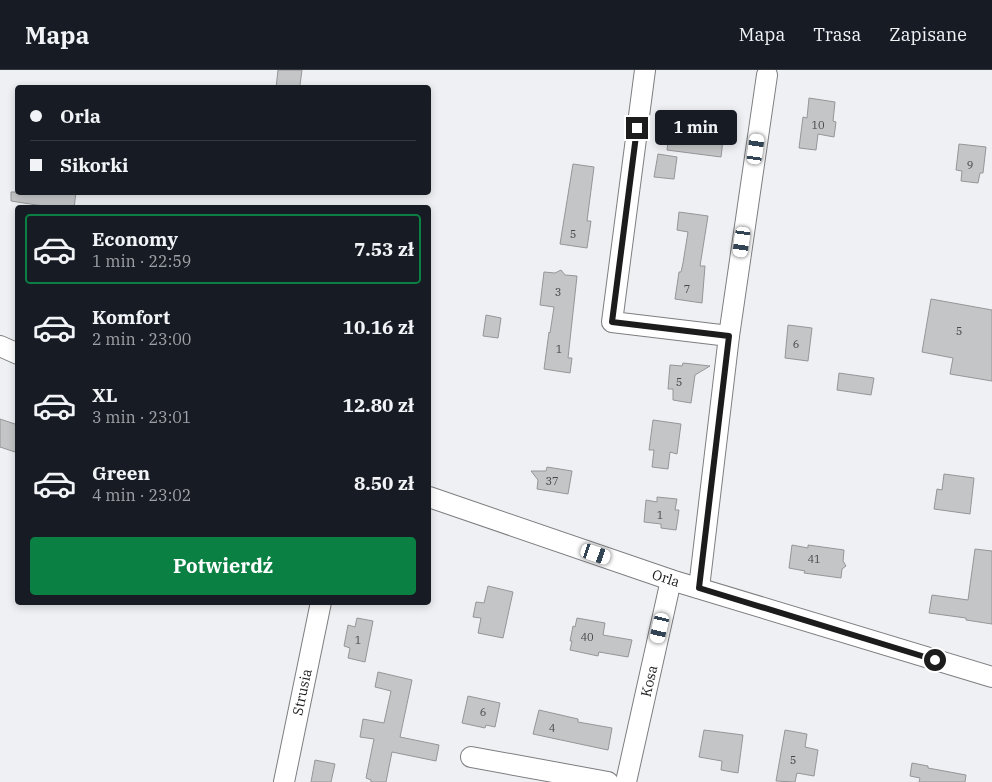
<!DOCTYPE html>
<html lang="pl">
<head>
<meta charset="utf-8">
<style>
  :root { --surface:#171b24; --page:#242831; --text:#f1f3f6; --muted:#9ea1a6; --line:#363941; --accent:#0b8043 }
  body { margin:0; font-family:"IBM Plex Serif",serif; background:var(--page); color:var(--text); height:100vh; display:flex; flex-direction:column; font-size:19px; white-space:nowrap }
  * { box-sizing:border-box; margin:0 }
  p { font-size:16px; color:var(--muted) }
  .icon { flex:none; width:28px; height:28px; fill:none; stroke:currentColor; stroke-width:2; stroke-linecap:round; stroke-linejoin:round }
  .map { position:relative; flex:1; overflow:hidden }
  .details { position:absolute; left:15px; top:135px; width:416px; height:400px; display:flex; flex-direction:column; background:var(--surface); border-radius:5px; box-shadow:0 2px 8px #0003 }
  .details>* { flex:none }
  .banner { position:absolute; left:15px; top:15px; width:416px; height:110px; border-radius:5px; box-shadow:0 2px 8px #0003; display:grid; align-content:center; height:110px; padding:0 15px; background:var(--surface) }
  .end { position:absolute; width:22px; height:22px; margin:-11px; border:6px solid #1c1c1d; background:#fff; box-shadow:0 0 0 2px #fff }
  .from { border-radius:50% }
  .bubble { position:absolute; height:35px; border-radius:5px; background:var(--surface); box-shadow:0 2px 8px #0003; font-size:16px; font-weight:700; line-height:35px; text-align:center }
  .car { position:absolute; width:15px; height:30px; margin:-15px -8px; border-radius:6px; box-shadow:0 0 4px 1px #0007; background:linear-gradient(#fff 24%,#345 0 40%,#fff 0 76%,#345 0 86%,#fff 0) }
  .banner b { display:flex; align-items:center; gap:18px; height:48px; font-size:19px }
  .banner b+b { border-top:1px solid var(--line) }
  .banner i { width:12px; height:12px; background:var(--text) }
  ul { padding:9px 0 0; list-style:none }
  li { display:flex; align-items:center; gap:15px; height:70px; margin:0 10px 8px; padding:0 5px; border:2px solid transparent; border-radius:5px }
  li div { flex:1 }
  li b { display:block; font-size:19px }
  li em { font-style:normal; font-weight:700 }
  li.selected { border-color:var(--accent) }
  li>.icon { width:45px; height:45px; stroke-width:1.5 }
  .action { display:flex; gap:10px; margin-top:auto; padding:10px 15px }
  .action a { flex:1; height:58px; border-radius:5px; background:var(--accent); color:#fff; font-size:20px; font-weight:700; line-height:58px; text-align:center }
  header { display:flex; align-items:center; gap:30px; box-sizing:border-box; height:70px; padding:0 25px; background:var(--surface); border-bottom:1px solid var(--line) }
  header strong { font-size:24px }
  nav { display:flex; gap:28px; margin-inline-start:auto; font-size:18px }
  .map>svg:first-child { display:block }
</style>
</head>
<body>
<header>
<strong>Mapa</strong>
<nav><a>Mapa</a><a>Trasa</a><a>Zapisane</a></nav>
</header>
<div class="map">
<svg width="992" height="712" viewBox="0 0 992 712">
  <rect width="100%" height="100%" fill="#eff0f3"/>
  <g fill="#c4c5c7" stroke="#959698">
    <path d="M278,0H302L300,15L298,18H276Z"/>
    <path d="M809,28L835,32L833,51L836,52L834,67L818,64L816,80L799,78L803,47L807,48Z"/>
    <path d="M684,47L725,52L721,87L667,80L671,49L681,50Z"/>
    <path d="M959,74L986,77L983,103H980L978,113L961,111L962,101L956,100Z"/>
    <path d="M658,84L677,87L674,109L654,107Z"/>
    <path d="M573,94L594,97L587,151H591L587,178L560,174Z"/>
    <path d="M11,122H76L74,138H56L11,131Z"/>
    <path d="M679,142L708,146L700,196H705L702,233L675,229L679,202H681L683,193L688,162L677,160Z"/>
    <path d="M561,200L565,205L577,206L568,288H572L570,303L544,299L549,262L550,263L554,237L540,235L544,202L555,203Z"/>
    <path d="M931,229L992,240V311L950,304L953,288L922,282Z"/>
    <path d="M486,245L501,248L498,268L483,266Z"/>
    <path d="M788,255L812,258L808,291L785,288Z"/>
    <path d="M683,293L710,296L695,305L691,333L673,330V319H668L670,295L682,296Z"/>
    <path d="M839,303L874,308L871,325L837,320Z"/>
    <path d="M0,349L18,355V383L0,377Z"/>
    <path d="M653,350L681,354L677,384L670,382L668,399L652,397L654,380H649Z"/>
    <path d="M547,397L572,401L568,424L537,419L538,410L531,401H546Z"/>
    <path d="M944,404L974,408L970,444L934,439L937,419L942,420Z"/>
    <path d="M657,427L677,429L675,440H679L676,460L661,458V454L644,452L646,430L657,432Z"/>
    <path d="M792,475L808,478V475L844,480L843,491L846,496L842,499L841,508L804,503L805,501L789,498Z"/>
    <path d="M975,479L992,481V554L966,550V548L929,543L932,525L968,530Z"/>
    <path d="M488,516L513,522L503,568L478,563L481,548L473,547L476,532L484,533Z"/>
    <path d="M357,548L373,551L365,592L348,588L350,578L344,576L348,555L355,557Z"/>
    <path d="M577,548L605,553L603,565L632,570L628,587L599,582L598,586L570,580L572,571H570L573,556L575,557Z"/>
    <path d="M378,602L412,610L400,667L439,675L436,691L392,682L386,712H371V710L366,708L374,669L360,667L363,649L384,653L391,621L375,617Z"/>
    <path d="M468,626L500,633L495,657L486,655L485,658L462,653Z"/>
    <path d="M539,640L578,649V652L612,658L608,680L533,664Z"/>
    <path d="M704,660L743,665L738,703L721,700L722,691L699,687Z"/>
    <path d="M785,660L807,664L805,677L818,680L814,706L797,703L795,712L776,711Z"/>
    <path d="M315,690L335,694L331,712H311Z"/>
    <path d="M912,693L928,696V698L966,705L965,712H919L920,708L910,706Z"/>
  </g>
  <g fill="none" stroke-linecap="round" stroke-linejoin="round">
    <g stroke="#7d7e80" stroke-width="22">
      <g id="minor">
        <path d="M645,0L612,252L729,266"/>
        <path d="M0,276L18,284"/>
        <path d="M429,427L671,510L992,607"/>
        <path d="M699,518L729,266L767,5"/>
        <path d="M471,687L608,712"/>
        <path d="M284,712L321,532"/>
        <path d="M626,712L671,510"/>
      </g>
    </g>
    <use href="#minor" stroke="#fff" stroke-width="20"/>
  </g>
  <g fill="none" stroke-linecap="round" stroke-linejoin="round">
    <path stroke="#1c1c1d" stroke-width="6" d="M637,58L612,252L729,266L699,518L935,590"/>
  </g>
  <g text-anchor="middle" stroke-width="4" stroke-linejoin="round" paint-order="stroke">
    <g font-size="11" fill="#464648">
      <text x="818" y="59">10</text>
      <text x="970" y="99">9</text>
      <text x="573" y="168">5</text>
      <text x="687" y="223">7</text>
      <text x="558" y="226">3</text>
      <text x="959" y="265">5</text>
      <text x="796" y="278">6</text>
      <text x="559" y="283">1</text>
      <text x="679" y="316">5</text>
      <text x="552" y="415">37</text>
      <text x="660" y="449">1</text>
      <text x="814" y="493">41</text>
      <text x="587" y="571">40</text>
      <text x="358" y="574">1</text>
      <text x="483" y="646">6</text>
      <text x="552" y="662">4</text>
      <text x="793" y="694">5</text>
    </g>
    <g font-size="14" fill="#1c1c1d" stroke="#fff">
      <text transform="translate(666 508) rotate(18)" y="5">Orla</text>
      <text transform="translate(649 611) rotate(-77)" y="5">Kosa</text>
      <text transform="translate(302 622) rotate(-78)" y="5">Strusia</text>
    </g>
  </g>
</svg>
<i class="end from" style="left:935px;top:590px"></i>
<i class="end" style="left:637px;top:58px"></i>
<div class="bubble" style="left:655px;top:40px;width:82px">1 min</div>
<i class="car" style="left:756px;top:79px;rotate:8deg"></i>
<i class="car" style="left:742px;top:172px;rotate:188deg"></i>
<i class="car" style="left:596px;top:484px;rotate:109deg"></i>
<i class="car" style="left:660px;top:558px;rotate:193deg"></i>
<div class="banner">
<b><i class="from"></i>Orla</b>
<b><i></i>Sikorki</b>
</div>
<section class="details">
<ul>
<li class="selected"><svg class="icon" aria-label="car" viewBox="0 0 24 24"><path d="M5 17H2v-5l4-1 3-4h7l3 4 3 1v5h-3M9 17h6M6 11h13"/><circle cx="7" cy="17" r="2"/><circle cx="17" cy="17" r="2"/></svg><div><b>Economy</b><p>1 min · 22:59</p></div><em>7.53 zł</em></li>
<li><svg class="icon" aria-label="car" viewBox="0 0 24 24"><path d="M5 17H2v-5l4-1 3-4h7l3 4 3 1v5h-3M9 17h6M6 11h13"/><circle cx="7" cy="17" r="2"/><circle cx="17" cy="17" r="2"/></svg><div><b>Komfort</b><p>2 min · 23:00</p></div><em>10.16 zł</em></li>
<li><svg class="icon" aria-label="car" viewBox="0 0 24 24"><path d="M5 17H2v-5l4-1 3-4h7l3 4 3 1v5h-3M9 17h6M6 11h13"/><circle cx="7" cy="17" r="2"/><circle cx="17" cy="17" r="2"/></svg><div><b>XL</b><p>3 min · 23:01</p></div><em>12.80 zł</em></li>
<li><svg class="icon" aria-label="car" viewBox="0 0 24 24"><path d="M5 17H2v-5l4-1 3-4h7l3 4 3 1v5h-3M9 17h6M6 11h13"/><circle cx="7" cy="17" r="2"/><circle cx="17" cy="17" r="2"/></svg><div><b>Green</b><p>4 min · 23:02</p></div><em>8.50 zł</em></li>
</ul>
<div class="action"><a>Potwierdź</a></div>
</section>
</div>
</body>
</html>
